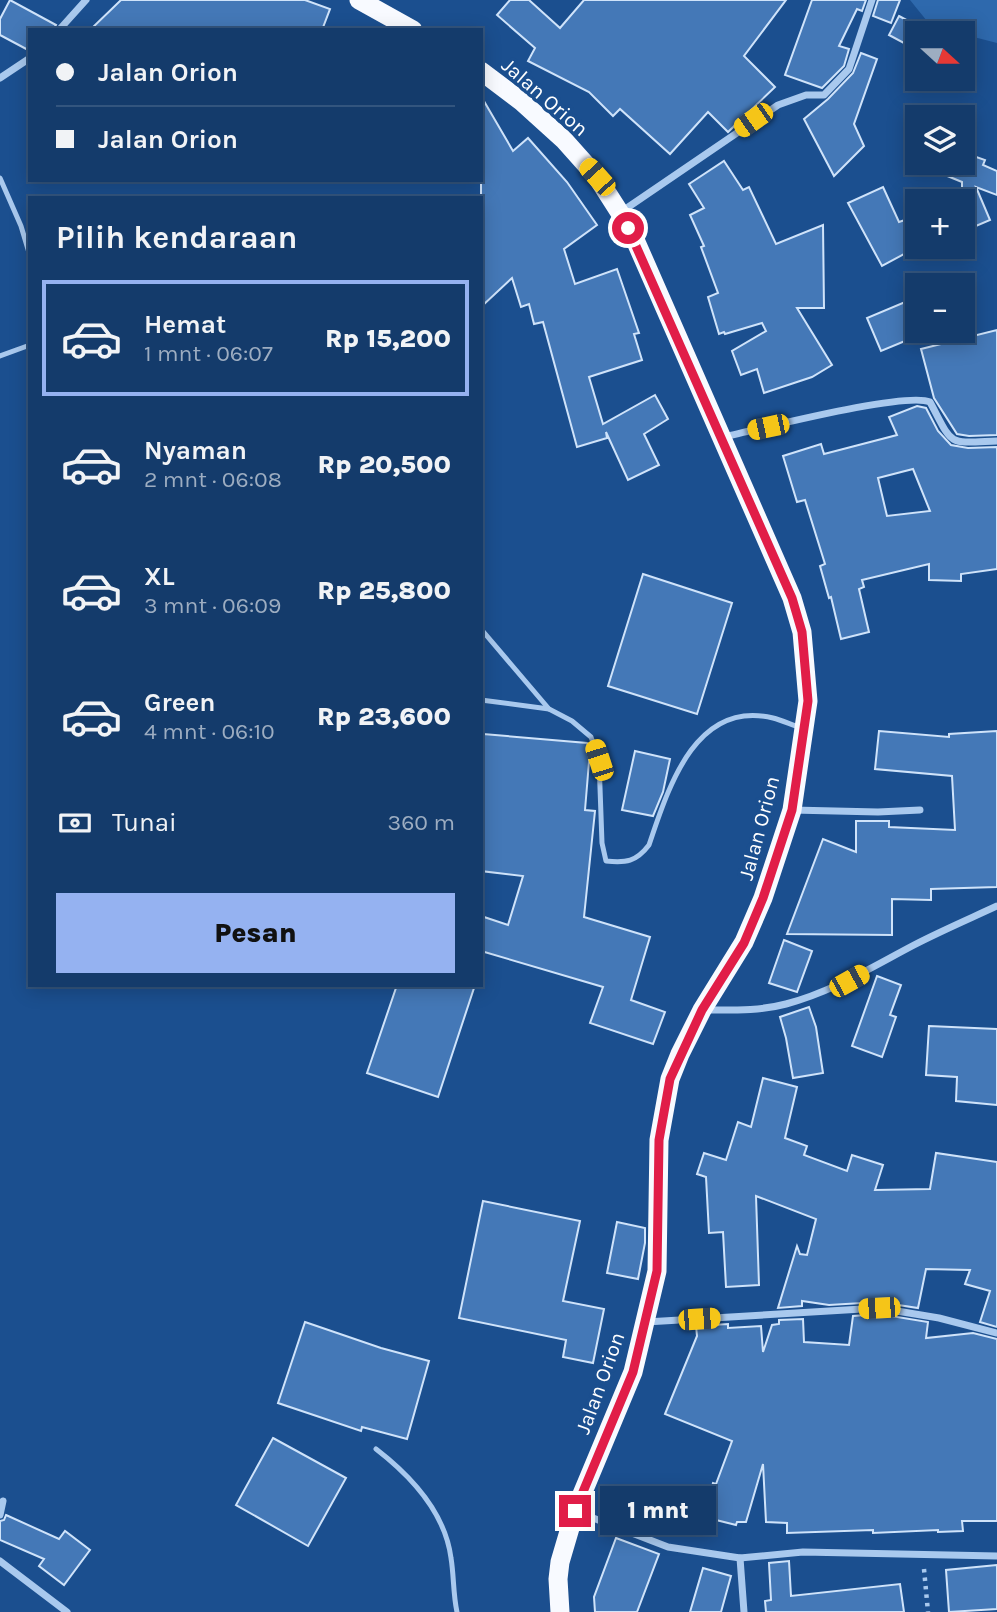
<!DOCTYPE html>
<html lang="id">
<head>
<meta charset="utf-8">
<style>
  :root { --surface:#143b6b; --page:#214673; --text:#f1f3f6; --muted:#9dadc1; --line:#33557e; --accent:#95b2f1 }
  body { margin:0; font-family:Karla,sans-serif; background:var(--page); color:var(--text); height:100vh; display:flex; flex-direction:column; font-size:26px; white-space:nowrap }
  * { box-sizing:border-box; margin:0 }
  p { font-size:23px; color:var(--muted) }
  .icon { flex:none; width:38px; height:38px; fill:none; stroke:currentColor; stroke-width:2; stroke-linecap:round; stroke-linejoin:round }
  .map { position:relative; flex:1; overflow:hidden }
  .drawer { position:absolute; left:28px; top:196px; width:455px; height:791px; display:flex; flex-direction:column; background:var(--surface); border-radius:0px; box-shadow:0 4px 18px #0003,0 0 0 2px var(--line) }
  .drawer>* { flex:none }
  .top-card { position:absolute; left:28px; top:28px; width:455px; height:154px; border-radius:0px; box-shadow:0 4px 18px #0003,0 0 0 2px var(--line); display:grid; align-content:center; height:154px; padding:0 28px; background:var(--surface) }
  .needle { width:46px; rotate:111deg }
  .fabs { position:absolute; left:905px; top:21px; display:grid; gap:14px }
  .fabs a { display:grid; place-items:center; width:70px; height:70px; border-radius:0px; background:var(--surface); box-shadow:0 4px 18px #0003,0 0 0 2px var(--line); font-size:35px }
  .end { position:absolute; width:32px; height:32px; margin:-16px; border:9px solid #e11d48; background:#fff; box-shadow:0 0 0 4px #fff }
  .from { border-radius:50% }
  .bubble { position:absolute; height:49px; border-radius:0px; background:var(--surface); box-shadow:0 4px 18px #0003,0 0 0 2px var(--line); font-size:23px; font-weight:800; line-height:49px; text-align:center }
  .car { position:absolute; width:21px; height:42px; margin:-21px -10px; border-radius:9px; box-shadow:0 0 5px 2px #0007; background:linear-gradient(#f5c518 24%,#345 0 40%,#f5c518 0 76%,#345 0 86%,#f5c518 0) }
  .top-card b { display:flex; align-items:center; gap:24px; height:66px; font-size:26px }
  .top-card b+b { border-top:2px solid var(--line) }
  .top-card i { width:18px; height:18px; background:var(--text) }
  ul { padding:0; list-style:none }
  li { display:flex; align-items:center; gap:21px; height:116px; margin:0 14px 10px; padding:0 14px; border:4px solid transparent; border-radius:0px }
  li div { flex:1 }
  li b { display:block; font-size:26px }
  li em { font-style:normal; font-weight:800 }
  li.on { border-color:var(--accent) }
  li>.icon { width:63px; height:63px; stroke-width:1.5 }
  h2 { padding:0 28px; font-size:32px; line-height:84px }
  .pay { display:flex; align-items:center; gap:18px; height:77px; padding:0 28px; font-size:26px }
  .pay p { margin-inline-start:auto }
  .action { display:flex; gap:14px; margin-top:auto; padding:14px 28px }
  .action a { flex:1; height:80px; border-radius:0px; background:var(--accent); color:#111; font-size:28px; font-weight:800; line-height:80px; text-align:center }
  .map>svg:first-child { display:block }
</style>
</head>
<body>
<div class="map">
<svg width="997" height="1612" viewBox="0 0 997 1612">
  <rect width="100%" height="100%" fill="#1b4f8f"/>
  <path fill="#2e69ad" d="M910,0H997V43L931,26Z"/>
  <g fill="#4478b7" stroke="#cfe3fa" stroke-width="2" fill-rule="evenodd">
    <path d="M10,0L56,25L53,30H30V51L0,35V19Z"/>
    <path d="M121,0H305L330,9L322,30H90Z"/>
    <path d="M510,0H529L560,28L584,0H786L744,56L775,87L728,132L708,112L670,154L620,109L613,116L589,92L528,61L535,48L497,15Z"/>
    <path d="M812,0H866L862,11L857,9L839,46L849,49L844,66L822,88L785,75Z"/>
    <path d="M878,0H900L891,23L873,16Z"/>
    <path d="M899,16L925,30L924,33H917L915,49L889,35Z"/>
    <path d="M861,53L877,59L854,124L864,146L834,176L804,119L828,99L853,73Z"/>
    <path d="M481,96L513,151L528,138L567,182L597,225L564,249L575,284L617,269L639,333L634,334L642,360L589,377L603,424L655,395L668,419L644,434L659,465L628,480L606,432L607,438L577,447L543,322L534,324L529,304L521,307L512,278L481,307Z"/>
    <path d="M962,152L985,160L983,165L997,171V195L976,187L990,220L962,232V182L918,164L962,163Z"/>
    <path d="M724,161L743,190L749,187L776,244L823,225L824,308H797L832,365L812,377L764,393L757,369L741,375L732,351L766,331L762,323L725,334L724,332L719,334L708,297L718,293L701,247L704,246L690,215L704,208L689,184Z"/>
    <path d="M883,187L899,222L917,216V247L882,266L848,203Z"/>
    <path d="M917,297V336L881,351L867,318Z"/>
    <path d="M997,330V435L969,436L957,434L934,398L921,349Z"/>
    <path d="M917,406L926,408L938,431L951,445L968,448L997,447V569L961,574V581L929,580V564L862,580L864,587L859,589L869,632L841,639L831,597L829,598L820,566L825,564L805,500L797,502L783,456L821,444L824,454L897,435L889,417ZM913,469L930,511L887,516L878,478Z"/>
    <path d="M643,574L732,603L697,714L608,686Z"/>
    <path d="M879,731L949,737V734L997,731V887L931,889V900L892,899V935L787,934L823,839L856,852V821H889V827L955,830L952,776L875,769Z"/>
    <path d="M483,734L587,743L590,750L585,810L595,811L584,917L650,937L631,1000L665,1012L653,1044L590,1023L603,987L481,951V916L508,925L523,876L481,871Z"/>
    <path d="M635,751L670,759L663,792L653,816L622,810Z"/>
    <path d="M784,940L812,951L797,992L769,983Z"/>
    <path d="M877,976L901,985L890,1015L896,1017L882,1057L852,1046Z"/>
    <path d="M397,985H475L438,1097L367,1073Z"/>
    <path d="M809,1007L816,1027L823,1073L793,1078L786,1038L780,1017Z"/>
    <path d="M929,1026L997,1029V1105L956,1101L957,1077L926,1075Z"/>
    <path d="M763,1078L797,1087L785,1138L807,1146L804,1155L847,1171L852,1155L883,1165L875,1190L930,1189L936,1153L997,1162V1327L980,1322L990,1291L965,1284L970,1270L926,1269L918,1308L879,1302L829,1305L802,1301V1306L778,1308L797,1246L800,1254L807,1255L816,1219L756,1196L759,1285L726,1287L723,1232L709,1233L706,1177L697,1174L704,1153L726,1160L738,1122L751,1127Z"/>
    <path d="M483,1201L580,1221L563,1301L604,1309L593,1363L563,1357L566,1340L459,1318Z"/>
    <path d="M617,1222L645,1228V1243L638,1279L607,1273Z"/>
    <path d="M879,1314L928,1322L926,1338L973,1333L997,1339V1521H962L963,1531L938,1532V1530L873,1533V1530L787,1533V1523L766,1522L763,1464L746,1522H737L736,1525L704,1517L713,1483L716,1484L732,1441L665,1414L697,1336L696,1326L728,1324V1328L761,1326L763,1352L772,1325L779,1324V1320L803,1319L804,1342L849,1345L853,1316Z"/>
    <path d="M305,1322L381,1348L429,1361L407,1439L362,1427L361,1431L278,1403Z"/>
    <path d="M273,1438L346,1478L308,1546L236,1505Z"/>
    <path d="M6,1515L59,1539L65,1531L90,1550L64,1585L39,1566L44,1559L0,1540V1521L4,1520Z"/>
    <path d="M616,1538L659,1554L637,1612H595L594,1597Z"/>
    <path d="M789,1561L791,1596L900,1584L904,1612H766L765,1601L771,1600L769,1563Z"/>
    <path d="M997,1565V1609L949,1612L946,1570Z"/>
    <path d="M703,1568L731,1576L721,1612H690Z"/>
  </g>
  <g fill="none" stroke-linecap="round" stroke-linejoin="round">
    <path stroke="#a9c9ee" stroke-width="4.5" stroke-dasharray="3.5 5" stroke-linecap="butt" d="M924,1569L928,1612"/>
    <g stroke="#a9c9ee" stroke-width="5">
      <path d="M0,178L21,226L30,256"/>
      <path d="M0,356L30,345"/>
      <path d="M481,629L549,709L572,721L591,737L599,760L602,843L606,861C626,863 636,862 649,845C668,789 695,699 773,718C781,720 790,724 799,727"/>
      <path d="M481,700L549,709"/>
      <path d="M376,1449C411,1476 445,1512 451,1558C454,1576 453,1594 457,1612"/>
    </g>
    <g stroke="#a9c9ee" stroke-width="7">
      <path d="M59,30L86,0"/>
      <path d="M0,78L30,58"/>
      <path d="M621,212L778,105L806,95H824L849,69L872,0"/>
      <path d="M723,437C757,430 906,391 930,402C954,447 946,443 997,441"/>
      <path d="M792,810L878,812L920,810"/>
      <path d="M706,1010C732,1010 760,1011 786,1004C832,992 872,967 914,945C941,931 969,919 997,906"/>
      <path d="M646,1322L879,1308L939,1318L997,1333"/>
      <path d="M575,1511L668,1547L740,1558L803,1552L997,1556"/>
      <path d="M0,1515L3,1501"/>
      <path d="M740,1558L744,1612"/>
      <path d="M0,1561L67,1612"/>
    </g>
    <g stroke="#f8faff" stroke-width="19">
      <path d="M359,0L413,30"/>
      <path d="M481,71L522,102L564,140L597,177L620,213L636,242L792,598L802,632L808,701L792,810L763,898L744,942L702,1010L680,1054L670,1079L659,1140L657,1271L633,1372L575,1511L560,1562L558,1579L560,1612"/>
    </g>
  </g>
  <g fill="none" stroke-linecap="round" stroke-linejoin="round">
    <path stroke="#e11d48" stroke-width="9" d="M575,1511L633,1372L657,1271L659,1140L670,1079L702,1010L744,943L763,898L792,810L808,701L802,632L792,598L628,228"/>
  </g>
  <g text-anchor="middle" stroke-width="7" stroke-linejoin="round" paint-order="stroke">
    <g font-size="21" fill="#fff" stroke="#1b4f8f">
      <text transform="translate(545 97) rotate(41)" y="7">Jalan Orion</text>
      <text transform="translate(759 828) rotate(-75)" y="7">Jalan Orion</text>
      <text transform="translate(600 1383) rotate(-70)" y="7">Jalan Orion</text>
    </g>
  </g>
</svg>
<div class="fabs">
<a><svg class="needle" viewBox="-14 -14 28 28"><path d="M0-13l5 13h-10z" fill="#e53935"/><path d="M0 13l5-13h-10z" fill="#9dadc1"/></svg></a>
<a><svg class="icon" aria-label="layers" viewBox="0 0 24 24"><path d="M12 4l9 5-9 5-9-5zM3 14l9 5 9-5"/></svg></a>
<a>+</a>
<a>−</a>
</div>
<i class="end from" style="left:628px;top:228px"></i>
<i class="end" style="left:575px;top:1511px"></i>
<div class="bubble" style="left:600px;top:1486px;width:116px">1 mnt</div>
<i class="car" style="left:753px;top:120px;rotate:235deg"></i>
<i class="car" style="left:597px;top:177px;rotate:318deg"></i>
<i class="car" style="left:768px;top:427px;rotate:258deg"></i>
<i class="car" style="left:599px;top:760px;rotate:342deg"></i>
<i class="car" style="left:849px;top:981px;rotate:61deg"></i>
<i class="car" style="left:879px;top:1308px;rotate:267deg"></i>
<i class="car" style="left:699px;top:1319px;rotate:86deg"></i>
<div class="top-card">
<b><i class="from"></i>Jalan Orion</b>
<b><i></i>Jalan Orion</b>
</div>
<section class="drawer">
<h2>Pilih kendaraan</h2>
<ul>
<li class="on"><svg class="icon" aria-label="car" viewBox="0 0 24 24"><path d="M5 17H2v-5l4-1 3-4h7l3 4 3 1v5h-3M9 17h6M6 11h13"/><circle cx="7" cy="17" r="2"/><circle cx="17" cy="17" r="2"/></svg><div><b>Hemat</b><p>1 mnt · 06:07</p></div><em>Rp 15,200</em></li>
<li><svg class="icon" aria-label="car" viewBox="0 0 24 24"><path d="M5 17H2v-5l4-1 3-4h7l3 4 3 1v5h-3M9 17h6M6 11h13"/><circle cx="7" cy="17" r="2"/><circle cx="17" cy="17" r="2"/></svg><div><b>Nyaman</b><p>2 mnt · 06:08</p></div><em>Rp 20,500</em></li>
<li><svg class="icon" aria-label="car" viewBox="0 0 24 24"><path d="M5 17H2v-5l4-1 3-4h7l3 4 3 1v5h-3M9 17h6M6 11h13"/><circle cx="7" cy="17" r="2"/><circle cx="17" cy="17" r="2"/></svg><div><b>XL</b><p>3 mnt · 06:09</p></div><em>Rp 25,800</em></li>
<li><svg class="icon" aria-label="car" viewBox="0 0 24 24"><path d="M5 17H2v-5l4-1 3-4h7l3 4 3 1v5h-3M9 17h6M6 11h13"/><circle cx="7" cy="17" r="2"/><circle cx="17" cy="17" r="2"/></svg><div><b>Green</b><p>4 mnt · 06:10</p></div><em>Rp 23,600</em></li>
</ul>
<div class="pay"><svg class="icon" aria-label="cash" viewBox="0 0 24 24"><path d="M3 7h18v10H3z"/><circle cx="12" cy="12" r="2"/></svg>Tunai<p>360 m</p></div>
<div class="action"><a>Pesan</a></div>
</section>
</div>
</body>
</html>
